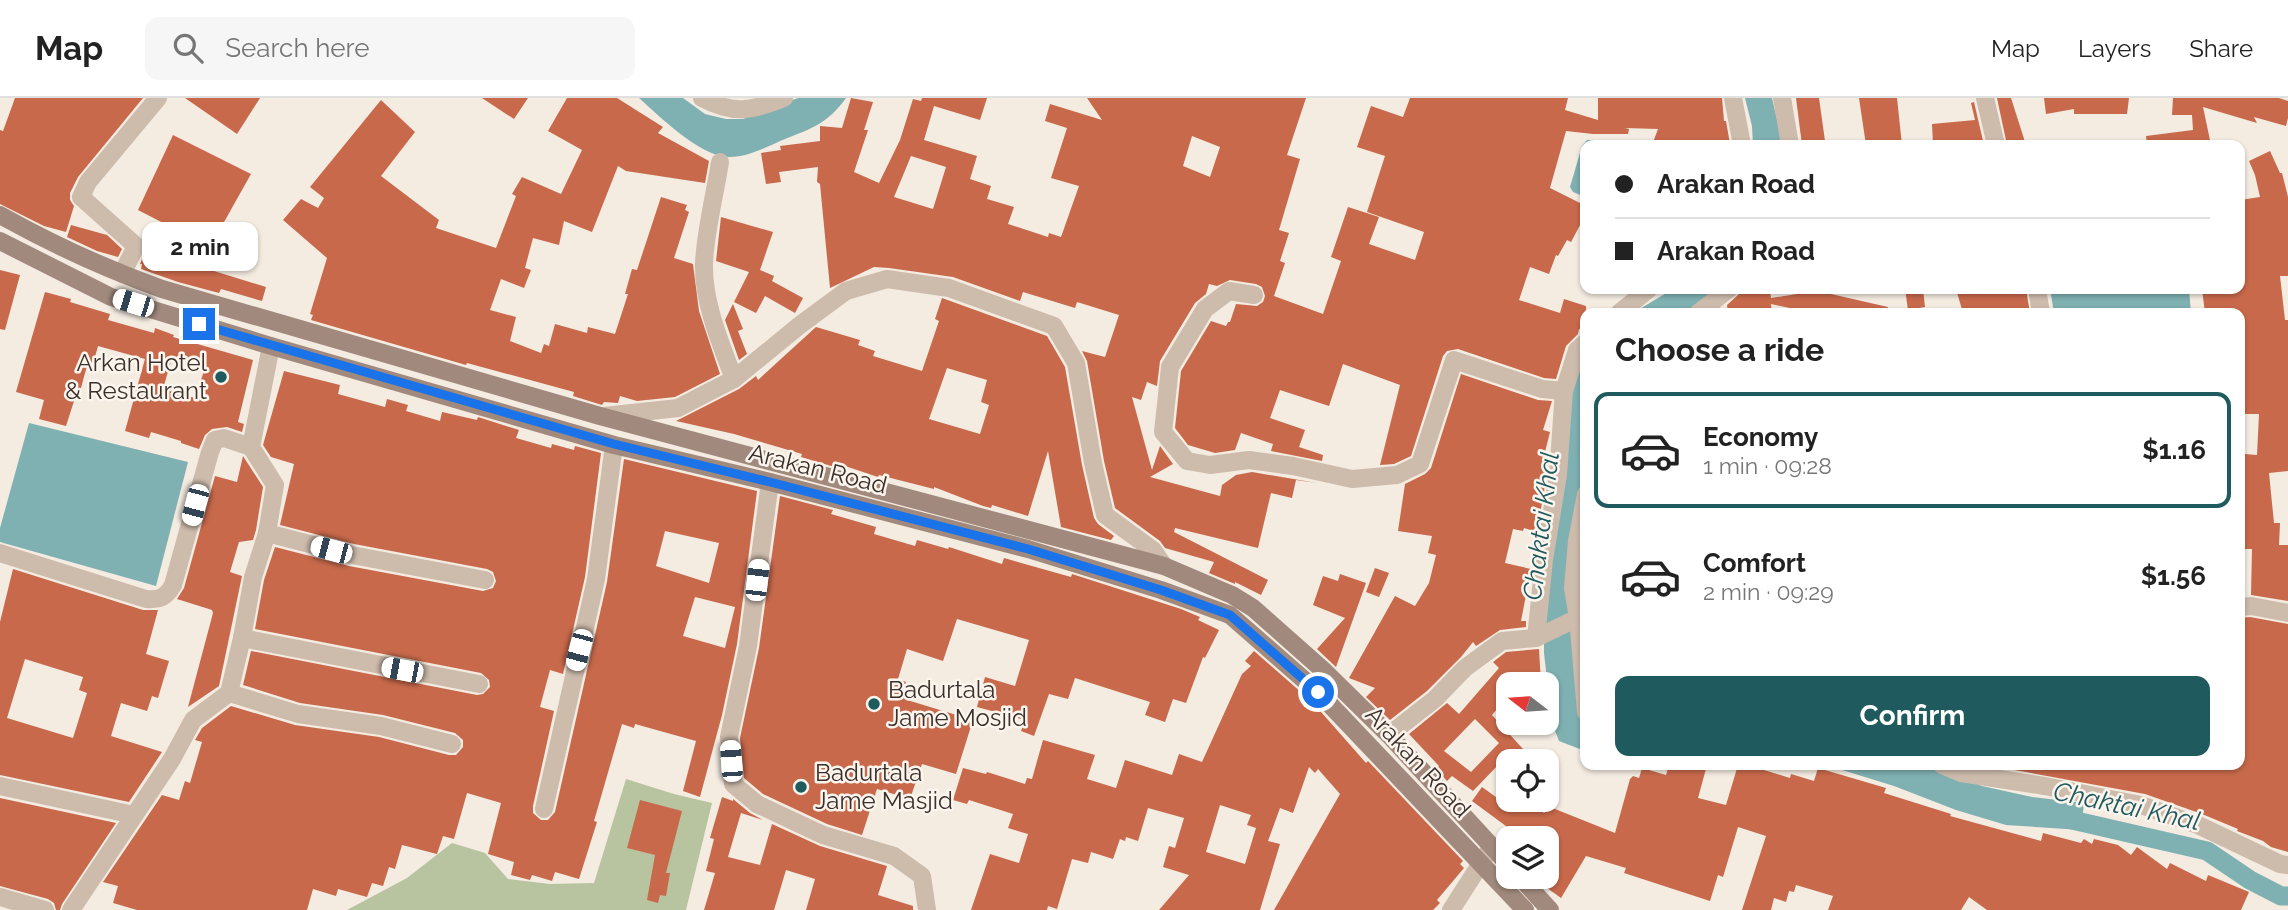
<!DOCTYPE html>
<html lang="en">
<head>
<meta charset="utf-8">
<style>
  :root { --surface:#fff; --page:#f6f6f6; --text:#222; --muted:#767676; --line:#e0e0e0; --accent:#1f5a5e }
  body { margin:0; font-family:Raleway,sans-serif; background:var(--page); color:var(--text); height:100vh; display:flex; flex-direction:column; font-size:26px; white-space:nowrap }
  * { box-sizing:border-box; margin:0 }
  p { font-size:23px; color:var(--muted) }
  .icon { flex:none; width:38px; height:38px; fill:none; stroke:currentColor; stroke-width:2; stroke-linecap:round; stroke-linejoin:round }
  .map { position:relative; flex:1; overflow:hidden }
  .drawer { position:absolute; left:1580px; top:210px; width:665px; height:462px; display:flex; flex-direction:column; background:var(--surface); border-radius:14px; box-shadow:0 2px 5px #0004 }
  .drawer>* { flex:none }
  .top-card { position:absolute; left:1580px; top:42px; width:665px; height:154px; border-radius:14px; box-shadow:0 2px 5px #0004; display:grid; align-content:center; height:154px; padding:0 35px; background:var(--surface) }
  .needle { width:46px; rotate:287deg }
  .buttons { position:absolute; left:1496px; top:574px; display:grid; gap:14px }
  .buttons a { display:grid; place-items:center; width:63px; height:63px; border-radius:14px; background:var(--surface); box-shadow:0 2px 5px #0004; font-size:35px }
  .end { position:absolute; width:32px; height:32px; margin:-16px; border:9px solid #1a73e8; background:#fff; box-shadow:0 0 0 4px #fff }
  .from { border-radius:50% }
  .bubble { position:absolute; height:49px; border-radius:14px; background:var(--surface); box-shadow:0 2px 5px #0004; font-size:23px; font-weight:700; line-height:49px; text-align:center }
  .car { position:absolute; width:21px; height:42px; margin:-21px -10px; border-radius:9px; box-shadow:0 0 5px 2px #0007; background:linear-gradient(#fff 24%,#345 0 40%,#fff 0 76%,#345 0 86%,#fff 0) }
  .top-card b { display:flex; align-items:center; gap:24px; height:66px; font-size:26px }
  .top-card b+b { border-top:2px solid var(--line) }
  .top-card i { width:18px; height:18px; background:var(--text) }
  ul { padding:0; list-style:none }
  li { display:flex; align-items:center; gap:21px; height:116px; margin:0 14px 10px; padding:0 21px; border:4px solid transparent; border-radius:14px }
  li div { flex:1 }
  li b { display:block; font-size:26px }
  li em { font-style:normal; font-weight:700 }
  li.current { border-color:var(--accent) }
  li>.icon { width:63px; height:63px; stroke-width:1.5 }
  h2 { padding:0 35px; font-size:32px; line-height:84px }
  .action { display:flex; gap:14px; margin-top:auto; padding:14px 35px }
  .action a { flex:1; height:80px; border-radius:14px; background:var(--accent); color:#fff; font-size:28px; font-weight:700; line-height:80px; text-align:center }
  header { display:flex; align-items:center; gap:42px; box-sizing:border-box; height:98px; padding:0 35px; background:var(--surface); border-bottom:2px solid var(--line) }
  header strong { font-size:33px }
  nav { display:flex; gap:38px; margin-inline-start:auto; font-size:24px }
  .search { width:490px; height:63px; background:var(--page); display:flex; align-items:center; gap:18px; box-sizing:border-box; padding:0 24px; border-radius:14px; color:var(--muted); font-size:26px }
  .map>svg:first-child { display:block }
</style>
</head>
<body>
<header>
<strong>Map</strong>
<div class="search"><svg class="icon" aria-label="search" viewBox="0 0 24 24"><circle cx="10" cy="10" r="6"/><path d="M15 15l6 6"/></svg>Search here</div>
<nav><a>Map</a><a>Layers</a><a>Share</a></nav>
</header>
<div class="map">
<svg width="2288" height="812" viewBox="0 0 2288 812">
  <rect width="100%" height="100%" fill="#f4ebe1"/>
  <path fill="#b8c4a0" d="M626,681L674,696L712,705L686,812H347L407,780L452,745L485,755L508,781L550,786L594,785Z"/>
  <g fill="#7fb0b2">
    <path d="M639,0H683L705,16L726,21H743L798,0H846C828,25 813,30 785,41C768,48 747,60 728,59C700,58 659,18 639,0Z"/>
    <path d="M1745,0H1772L1783,47H1753L1752,28Z"/>
    <path d="M1587,42H1622L1635,47H1586L1585,99L1573,94L1570,89L1582,48Z"/>
    <path d="M1673,191H1723L1689,215H1633Z"/>
    <path d="M2050,191H2189L2191,215H2054Z"/>
    <path d="M1585,250V381L1572,454L1583,622L1585,624V653L1559,643L1552,625L1544,555V511L1571,288Z"/>
    <path d="M29,325L188,364L156,488L0,444V430Z"/>
    <path d="M1826,667H1923L1982,688L2032,699L2084,705L2081,732L2006,727L1956,712L1894,688Z"/>
  </g>
  <g fill="none" stroke-linecap="round" stroke-linejoin="round">
    <path stroke="#7fb0b2" stroke-width="19" d="M2059,719L2207,753L2250,782L2281,798H2288"/>
  </g>
  <g fill="#c8694b" fill-rule="evenodd">
    <path d="M15,0H143L78,79L70,95V102L74,108L66,134L44,128L0,106V32L3,33Z"/>
    <path d="M185,0H260L237,36Z"/>
    <path d="M482,0H528L514,21Z"/>
    <path d="M567,0H617L663,29L658,35L709,63L705,85L626,73L618,68L592,134L564,123L559,147L533,140L525,170L531,172L524,190L501,181L490,212L516,219L510,243L541,255L544,246L549,248L555,226L587,235L588,229L615,236L628,196H625L632,171L637,172L661,99L687,107L685,112L689,114L674,160L693,166L699,213L720,276L675,299L637,303L620,298L618,305L604,304L602,307L573,298L574,294L467,265L466,267L311,222L313,217L310,216L327,160L283,122L301,101L318,110L324,100L310,89L381,2L415,34L381,78L439,122L436,130L496,150L516,98L512,96L522,79L561,96L582,52L548,33Z"/>
    <path d="M851,0L873,4L864,32H868L854,74L879,85L900,42L913,1L921,3L922,0H987L980,22L934,8L924,42L977,58L970,81L991,88L987,101L1014,109L1008,126L1048,139L1049,135L1061,139L1079,88L1051,80L1067,30L1045,23L1050,6L1102,22L1087,0H1306L1287,57L1300,61L1279,132L1289,135L1280,163L1285,165L1274,198L1323,216L1341,163L1331,159L1348,109L1379,119L1369,146L1415,162L1424,134L1367,114L1385,58L1357,49L1371,8L1403,19L1410,0H1568L1565,12L1598,22V0H1722L1724,23H1726L1730,46L1652,47L1658,31L1625,30L1629,31L1628,36H1593L1566,33L1550,90L1586,108V116L1571,144L1567,142L1558,158L1556,157L1549,176L1530,169L1519,202L1560,215L1564,201L1586,208V233L1579,231L1578,236L1566,248L1556,281L1544,280L1458,251L1447,253L1443,258L1411,358L1394,366L1380,367L1400,287L1343,266L1329,308L1280,292L1270,320L1305,332L1299,349L1323,357L1322,363L1271,353L1273,346L1241,335L1235,352L1215,355L1188,347L1175,330L1181,273L1211,223L1226,228L1228,224H1230L1236,206L1257,208L1263,204L1265,198L1262,189L1256,186L1230,182L1217,188L1209,186L1206,196L1195,205L1160,263L1157,288L1147,284L1141,302L1132,299L1152,372L1160,348L1173,366L1150,379L1220,398L1222,387L1236,377L1252,374L1317,385L1296,382L1292,400L1271,395L1258,450L1175,430L1174,434L1268,482L1261,497L1235,484V486L1209,475L1214,464L1165,450L1160,443L1115,410L1104,363L1087,263L1082,253L1105,259L1119,217L1077,204L1075,210L1023,194L1020,203L953,179L889,170L874,169L830,190L820,86L817,84L818,69L779,74L781,84L766,86L761,55L781,52L780,48L820,43V28L842,30ZM1192,38L1220,49L1210,79L1183,68ZM911,58L946,69L933,111L894,99Z"/>
    <path d="M1796,0H1819L1825,43L1802,47Z"/>
    <path d="M1859,0H1897L1902,47H1866Z"/>
    <path d="M1997,0H2011L2026,47H2007Z"/>
    <path d="M2044,0H2129L2127,16H2074V11L2046,16Z"/>
    <path d="M2173,0H2279L2288,3V20L2286,28L2254,19L2257,25L2203,9L2211,47H2147L2146,38L2193,32L2192,17H2172Z"/>
    <path d="M1974,4L1984,47H1933L1932,26L1975,22L1971,5Z"/>
    <path d="M173,37L251,76L210,149L138,112Z"/>
    <path d="M2270,53L2280,75H2282L2288,99V178H2280L2285,222H2288V373L2269,375L2274,425H2280L2279,447H2288V503L2251,497L2252,451H2240V380L2243,379L2245,356L2257,357L2259,316H2240V215H2205L2202,191H2240V102L2260,99L2255,77L2249,63Z"/>
    <path d="M721,119L773,134L760,172L774,178L772,183L803,200L795,215L765,198L756,215L734,204L749,174L716,163Z"/>
    <path d="M71,127L107,137L122,151L118,159L97,153L67,139Z"/>
    <path d="M146,152L266,189L262,203L221,191L219,195L178,184L141,171L142,166H140Z"/>
    <path d="M0,172L20,177L5,232L0,231Z"/>
    <path d="M1770,191L1771,200L1797,196L1798,191H1809L1888,209L1887,215H1814L1771,206L1772,215H1728L1727,207L1740,195Z"/>
    <path d="M1905,191H1923L1925,209L1908,212Z"/>
    <path d="M1956,191H2026L2030,215H1963Z"/>
    <path d="M45,194L71,201L70,204L110,216L108,222L154,235L155,230L174,237L173,239L253,262L238,324L244,326L242,334L227,329L212,331L205,337L199,351L181,345V343L151,334L149,340L125,333L145,261L98,248L93,266L88,264L78,301L75,300L66,328L39,321L44,302L16,294ZM171,263L204,273L195,300L163,291Z"/>
    <path d="M942,200L1047,238L1065,269L1082,367L1094,420L1098,426L1114,438L1111,442L1061,429L1048,353L1028,418L992,407L991,410L983,408L934,389V391L879,377L878,379L839,366L838,370L801,359L802,356L734,336L676,323L739,291L756,278L758,282L816,229L860,242L858,247L875,253L873,258L922,273L939,223L935,221ZM947,270L987,282L981,304L989,307L980,336L929,321Z"/>
    <path d="M733,206L743,231L738,233L747,256L739,262L725,222Z"/>
    <path d="M284,273L340,287L338,296L385,309L387,301L408,307L406,313L440,323L442,314L477,322L478,319L519,332L516,340L551,350L552,346L574,352L575,348L601,355L585,479L563,576L550,572L540,609L554,613L533,708V715L541,722H548L555,714L607,484L624,361L757,393L737,546L722,617L700,699L683,693L696,643L635,626L634,630L622,626L594,723L597,724L579,781L555,774L552,783L532,777L530,782L511,777L514,764L488,756L501,705L467,695L454,741L443,738L437,756L402,747L395,771L389,769L383,788L372,785L367,799L338,791L336,798L313,791L307,812H137L113,805L118,788L103,784L162,697L179,702L185,683L190,685L202,644L195,642L202,630L231,608L295,627L379,639L449,657H456L463,649V642L455,635L383,617L300,605L243,587L251,553L477,597L483,596L490,589L489,582L481,575L255,531L264,482L275,449L349,468L483,493L493,490L496,483L493,474L487,471L354,446L280,427L294,366L271,359L263,347ZM665,433L719,445L709,485L656,468ZM695,499L735,509L725,550L683,538Z"/>
    <path d="M1461,276L1538,302L1552,303L1543,332L1550,334L1544,358L1548,359L1547,376L1537,434L1524,430L1523,433L1513,431L1505,465L1531,471L1521,523H1526V529L1500,532L1476,548L1473,544L1461,559L1427,593L1390,622L1366,599L1375,590L1349,580L1395,498L1415,508L1429,485L1436,457L1428,455L1432,438L1398,433L1405,386L1425,376L1431,370Z"/>
    <path d="M243,358L263,389L256,432L253,442L239,444L230,474L242,478L219,588L188,609L213,515L212,512L177,501L184,490L215,378L237,384Z"/>
    <path d="M780,398L833,412L831,416L876,429L874,436L915,448L917,442L948,451L949,449L1002,466L1004,460L1071,479L1072,476L1181,511L1200,519L1198,522L1219,532L1205,560L1203,559L1186,605L1173,601L1165,624L1145,617L1150,604L1075,580L1068,601L1049,596L1034,638L1021,633L1025,622L977,609L985,579L1015,588L1029,542L957,521L943,563L907,551L898,581L906,584L903,595L909,597L907,602L973,622L956,676L922,666L910,701L877,691L862,737L827,726L763,696L744,680L740,640L759,550Z"/>
    <path d="M1375,470L1389,475L1379,499L1366,494Z"/>
    <path d="M13,471L143,512H158L146,556L169,563L158,600L152,598L147,613L121,605L111,638L162,654L129,704L0,677V524ZM25,561L83,579L79,592L87,595L73,640L7,620Z"/>
    <path d="M1340,476L1366,485L1336,569L1317,551L1345,520L1313,507L1323,478L1338,483Z"/>
    <path d="M2250,519L2288,526V754L2271,749L2263,743L2237,733L2238,731L2202,716L2145,696L2009,671L2010,667H2240V520Z"/>
    <path d="M1539,551L1541,586H1508V598L1492,617L1534,663H1502L1473,693L1452,678L1447,683L1436,671L1439,668L1409,636L1447,605L1459,616L1499,570L1493,564L1506,554ZM1475,621L1499,645L1471,674L1444,653Z"/>
    <path d="M1254,553L1302,595L1312,608L1314,606L1366,665L1368,663L1463,763L1460,766L1464,770L1437,802L1440,805L1433,812H1274L1340,696L1318,671L1315,675L1309,669L1293,715L1280,710L1268,743L1280,746L1260,812H1159L1189,777L1163,769L1169,748L1175,750L1184,720L1148,710L1138,743L1126,739L1125,743L1120,741L1113,761L1091,754L1088,765L1072,761L1057,811L1048,808L1047,812H971L990,756L1019,765L1028,736L1008,730L1013,716L969,702L967,706L953,702L963,670L986,676L987,674L1025,686L1027,680L1032,681L1043,642L1095,657L1087,681L1116,690L1125,662L1172,677L1179,656L1202,664L1242,576L1251,568L1245,563ZM1220,707L1251,717L1247,727L1256,730L1245,766L1206,754Z"/>
    <path d="M1669,667L1687,671L1689,667H1707L1698,700L1726,707L1738,667H1748L1790,680L1791,676L1814,683L1818,670L1886,690L1884,695L1951,716L1950,718L2041,743L2043,735L2081,745L2084,741L2092,746L2094,741L2118,747L2131,757L2137,749L2167,771L2170,765L2206,783L2208,777L2249,794L2241,812H1987L1969,799L1961,812H1828L1833,798L1796,787L1794,794L1789,793L1786,804L1774,800L1771,812H1742L1766,738L1738,729L1723,779L1718,777L1710,803L1624,775L1626,770L1586,758L1561,800L1543,787L1547,780V740H1502L1510,731L1472,703L1482,689L1507,707L1513,702L1524,714L1532,705L1544,715L1550,709L1615,735L1630,681L1633,678L1639,680L1642,670L1666,677Z"/>
    <path d="M722,699L733,703V701L750,715L763,722L741,715L728,759L760,767L772,726L820,748L887,768L878,797L913,808V812H806L815,781L786,772L774,812H704L715,775L706,773L714,741L710,740Z"/>
    <path d="M0,700L116,725L62,806L60,812H56L54,805L48,801L0,788Z"/>
    <path d="M640,702L682,713L666,775H670L666,798L660,797L658,805L647,802L655,757L627,750Z"/>
  </g>
  <g fill="none" stroke-linecap="round" stroke-linejoin="round">
    <g stroke="#cdbbac" stroke-width="18">
      <path d="M702,0C734,17 752,13 784,0"/>
      <path d="M1733,0L1742,47"/>
      <path d="M1782,0L1790,47"/>
      <path d="M1985,0L1996,47"/>
      <path d="M720,64C715,96 705,135 704,166C703,205 721,246 734,281"/>
      <path d="M122,176L136,148L81,99L88,84L158,0"/>
      <path d="M2037,191L2041,215"/>
      <path d="M1254,197L1229,193L1205,211L1170,269L1163,334L1187,363L1210,367L1249,362L1293,368L1352,381L1397,377L1420,366L1454,262L1542,291L1564,293L1577,252L1586,244"/>
      <path d="M1619,215L1649,191"/>
      <path d="M1698,215L1729,191"/>
      <path d="M271,248L251,349L275,387L267,435L352,457L485,482"/>
      <path d="M604,318L678,310L734,281L800,227L846,193L887,181L949,190L1054,228L1076,265L1093,365L1105,417L1153,452L1164,468"/>
      <path d="M1586,396L1577,443L1573,490L1578,520L1586,614"/>
      <path d="M267,435L253,479L242,540L479,586"/>
      <path d="M0,455L146,501C161,502 166,499 173,487L210,354L215,342L224,340L251,349"/>
      <path d="M2240,509L2251,508L2288,515"/>
      <path d="M242,540L229,595L298,616L381,628L452,646"/>
      <path d="M1536,540L1544,462L1558,377L1564,293"/>
      <path d="M1389,637L1435,601L1465,570L1502,543L1536,540L1586,516"/>
      <path d="M1942,667L1961,675L2045,688L2141,707L2198,727L2280,766L2288,767"/>
      <path d="M0,688L134,717"/>
      <path d="M544,711L596,481L614,347"/>
      <path d="M0,799L45,812"/>
      <path d="M71,812L172,661L193,622L229,595"/>
    </g>
    <g stroke="#cdbbac" stroke-width="18">
      <path d="M770,384L748,548L729,639L733,686L757,706L823,737L894,758L922,778L927,812"/>
      <path d="M1451,812L1492,748"/>
    </g>
    <g stroke="#a18a7d" stroke-width="18">
      <path d="M0,117C52,146 106,171 162,191L600,318L1164,468L1232,497L1253,510L1323,572L1389,637L1508,766"/>
      <path d="M0,143L111,199L271,248L614,347L770,384L1028,451L1161,492L1230,517L1318,594L1525,812"/>
      <path d="M1520,779L1550,812"/>
    </g>
  </g>
  <g fill="none" stroke-linecap="round" stroke-linejoin="round">
    <path stroke="#1a73e8" stroke-width="9" d="M199,226L614,346L770,384L1028,451L1161,492L1230,517L1318,594"/>
  </g>
  <g fill="#1f5a5e" stroke="#fbf5ee" stroke-width="2.5">
    <circle cx="221" cy="279" r="7"/>
    <circle cx="874" cy="606" r="7"/>
    <circle cx="801" cy="689" r="7"/>
  </g>
  <g text-anchor="middle" stroke-width="5" stroke-linejoin="round" paint-order="stroke">
    <g font-size="24" fill="#3b302b" stroke="#fbf5ee" text-anchor="start">
      <text x="207" y="273" text-anchor="end">Arkan Hotel<tspan x="207" dy="28">&amp; Restaurant</tspan></text>
      <text x="888" y="600">Badurtala<tspan x="888" dy="28">Jame Mosjid</tspan></text>
      <text x="815" y="683">Badurtala<tspan x="815" dy="28">Jame Masjid</tspan></text>
    </g>
    <g font-size="24" fill="#3b302b" stroke="#fbf5ee">
      <text transform="translate(818 371) rotate(14)" y="8">Arakan Road</text>
      <text transform="translate(1418 664) rotate(47)" y="8">Arakan Road</text>
    </g>
    <g font-size="26" font-style="italic" fill="#1f5a5e" stroke="#fbf5ee">
      <text transform="translate(1541 428) rotate(-83)" y="9">Chaktai Khal</text>
      <text transform="translate(2127 708) rotate(12)" y="9">Chaktai Khal</text>
    </g>
  </g>
</svg>
<div class="buttons">
<a><svg class="needle" viewBox="-14 -14 28 28"><path d="M0-13l5 13h-10z" fill="#e53935"/><path d="M0 13l5-13h-10z" fill="#767676"/></svg></a>
<a><svg class="icon" aria-label="locate" viewBox="0 0 24 24"><circle cx="12" cy="12" r="6"/><path d="M12 2v4M12 18v4M2 12h4M18 12h4"/></svg></a>
<a><svg class="icon" aria-label="layers" viewBox="0 0 24 24"><path d="M12 4l9 5-9 5-9-5zM3 14l9 5 9-5"/></svg></a>
</div>
<i class="end from" style="left:1318px;top:594px"></i>
<i class="end" style="left:199px;top:226px"></i>
<div class="bubble" style="left:142px;top:124px;width:116px">2 min</div>
<i class="car" style="left:133px;top:205px;rotate:287deg"></i>
<i class="car" style="left:195px;top:407px;rotate:195deg"></i>
<i class="car" style="left:331px;top:452px;rotate:285deg"></i>
<i class="car" style="left:757px;top:482px;rotate:7deg"></i>
<i class="car" style="left:579px;top:552px;rotate:195deg"></i>
<i class="car" style="left:402px;top:572px;rotate:281deg"></i>
<i class="car" style="left:731px;top:663px;rotate:356deg"></i>
<div class="top-card">
<b><i class="from"></i>Arakan Road</b>
<b><i></i>Arakan Road</b>
</div>
<section class="drawer">
<h2>Choose a ride</h2>
<ul>
<li class="current"><svg class="icon" aria-label="car" viewBox="0 0 24 24"><path d="M5 17H2v-5l4-1 3-4h7l3 4 3 1v5h-3M9 17h6M6 11h13"/><circle cx="7" cy="17" r="2"/><circle cx="17" cy="17" r="2"/></svg><div><b>Economy</b><p>1 min · 09:28</p></div><em>$1.16</em></li>
<li><svg class="icon" aria-label="car" viewBox="0 0 24 24"><path d="M5 17H2v-5l4-1 3-4h7l3 4 3 1v5h-3M9 17h6M6 11h13"/><circle cx="7" cy="17" r="2"/><circle cx="17" cy="17" r="2"/></svg><div><b>Comfort</b><p>2 min · 09:29</p></div><em>$1.56</em></li>
</ul>
<div class="action"><a>Confirm</a></div>
</section>
</div>
</body>
</html>
